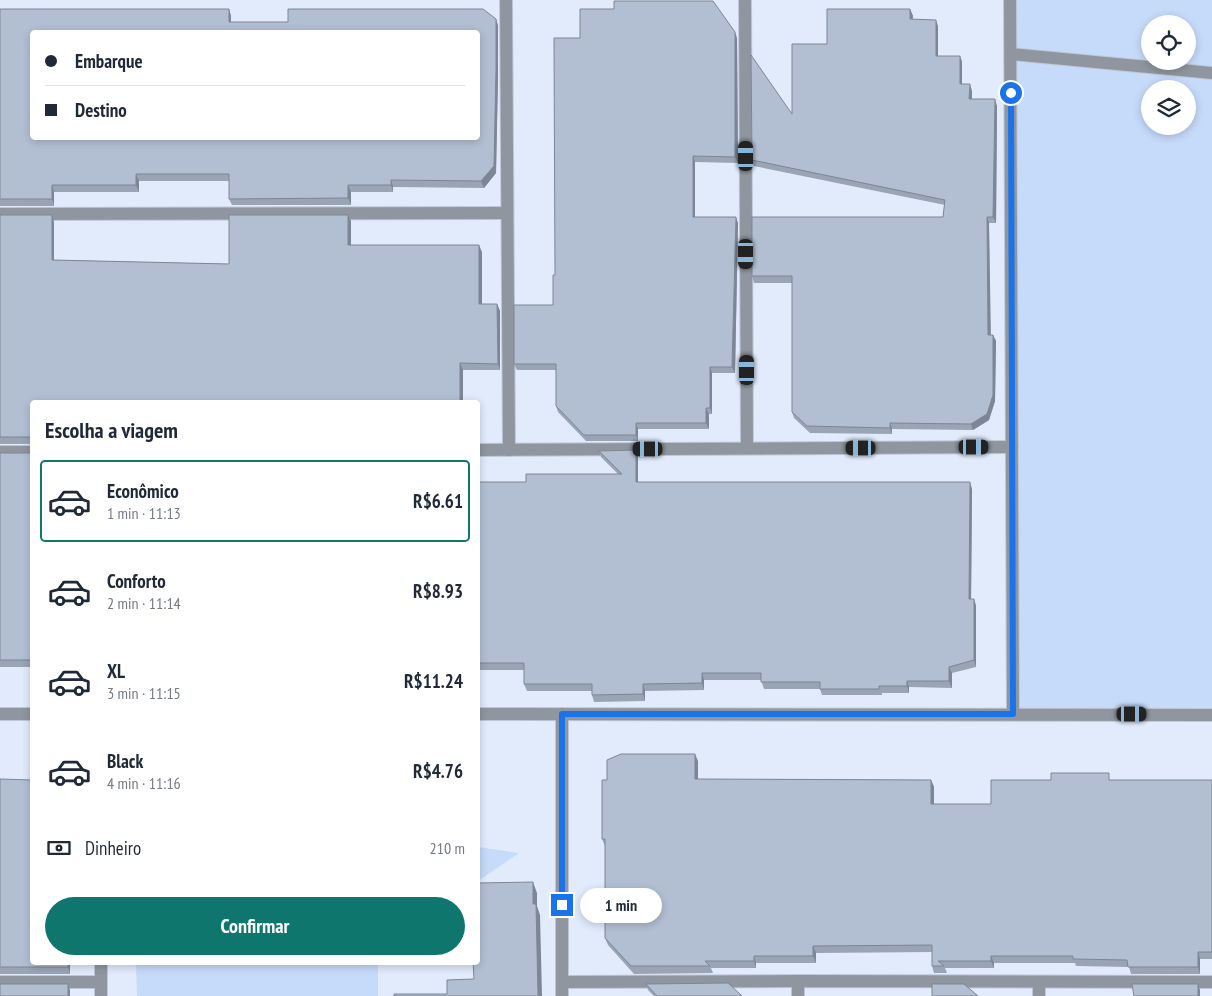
<!DOCTYPE html>
<html lang="pt">
<head>
<meta charset="utf-8">
<style>
  :root { --surface:#fff; --page:#f6f6f7; --text:#1f2937; --muted:#747a83; --line:#e0e1e3; --accent:#0f766e }
  body { margin:0; font-family:"PT Sans Narrow",sans-serif; background:var(--page); color:var(--text); height:100vh; display:flex; flex-direction:column; font-size:19px; white-space:nowrap }
  * { box-sizing:border-box; margin:0 }
  p { font-size:16px; color:var(--muted) }
  .icon { flex:none; width:28px; height:28px; fill:none; stroke:currentColor; stroke-width:2; stroke-linecap:round; stroke-linejoin:round }
  .map { position:relative; flex:1; overflow:hidden }
  .side { position:absolute; left:30px; top:400px; width:450px; height:565px; display:flex; flex-direction:column; background:var(--surface); border-radius:5px; box-shadow:0 2px 8px #0003 }
  .side>* { flex:none }
  .guide { position:absolute; left:30px; top:30px; width:450px; height:110px; border-radius:5px; box-shadow:0 2px 8px #0003; display:grid; align-content:center; height:110px; padding:0 15px; background:var(--surface) }
  .controls { position:absolute; left:1141px; top:15px; display:grid; gap:10px }
  .controls a { display:grid; place-items:center; width:55px; height:55px; border-radius:50%; background:var(--surface); box-shadow:0 2px 8px #0003; font-size:25px }
  .end { position:absolute; width:22px; height:22px; margin:-11px; border:6px solid #1a73e8; background:#fff; box-shadow:0 0 0 2px #fff }
  .from { border-radius:50% }
  .bubble { position:absolute; height:35px; border-radius:18px; background:var(--surface); box-shadow:0 2px 8px #0003; font-size:16px; font-weight:800; line-height:35px; text-align:center }
  .car { position:absolute; width:15px; height:30px; margin:-15px -8px; border-radius:6px; box-shadow:0 0 4px 1px #0007; background:linear-gradient(#222 24%,#8ab4d8 0 40%,#222 0 76%,#8ab4d8 0 86%,#222 0) }
  .guide b { display:flex; align-items:center; gap:18px; height:48px; font-size:19px }
  .guide b+b { border-top:1px solid var(--line) }
  .guide i { width:12px; height:12px; background:var(--text) }
  ul { padding:0; list-style:none }
  li { display:flex; align-items:center; gap:15px; height:82px; margin:0 10px 8px; padding:0 5px; border:2px solid transparent; border-radius:5px }
  li div { flex:1 }
  li b { display:block; font-size:19px }
  li em { font-style:normal; font-weight:800 }
  li.on { border-color:var(--accent) }
  li>.icon { width:45px; height:45px; stroke-width:1.5 }
  h2 { padding:0 15px; font-size:22px; line-height:60px }
  .pay { display:flex; align-items:center; gap:12px; height:55px; padding:0 15px; font-size:19px }
  .pay p { margin-inline-start:auto }
  .primary-button { display:flex; gap:10px; margin-top:auto; padding:10px 15px }
  .primary-button a { flex:1; height:58px; border-radius:30px; background:var(--accent); color:#fff; font-size:20px; font-weight:800; line-height:58px; text-align:center }
  .map>svg:first-child { display:block }
</style>
</head>
<body>
<div class="map">
<svg width="1212" height="996" viewBox="0 0 1212 996">
  <rect width="100%" height="100%" fill="#e1ebfc"/>
  <g fill="#c6dafa" fill-rule="evenodd">
    <path d="M1011,0H1212V715L1013,714ZM1150,24H1188V61H1150ZM1150,89H1188V126H1150Z"/>
    <path d="M478,847L519,853L478,881Z"/>
    <path d="M136,963H378V996H137Z"/>
  </g>
  <g fill="none" stroke-linecap="round" stroke-linejoin="round">
    <g stroke="#bec7d7" stroke-width="14">
      <path id="lane" d="M1011,54L1212,73"/>
    </g>
    <g stroke="#bec7d7" stroke-width="14">
      <g id="street">
        <path d="M506,0L509,450"/>
        <path d="M745,0L747,448"/>
        <path d="M1010,0L1013,714"/>
        <path d="M0,214L507,213"/>
        <path d="M478,450L1012,447"/>
        <path d="M0,452H32"/>
        <path d="M0,714H32"/>
        <path d="M478,714L1212,715"/>
        <path d="M562,714V996"/>
        <path d="M0,982H101V962"/>
        <path d="M101,982V996"/>
        <path d="M562,982L798,981"/>
        <path d="M798,996V981L1212,982"/>
        <path d="M1039,996V982"/>
      </g>
    </g>
    <use href="#lane" stroke="#90969f" stroke-width="12"/>
    <use href="#street" stroke="#90969f" stroke-width="12"/>
  </g>
  <g fill="#99a4b5">
    <path d="M0,9H229L231,16V22H288L496,19L498,26V76L496,173L484,188L393,187V192H351V205H232L229,199V181H139V192H54V206H0Z"/>
    <path d="M614,9L737,38L738,163L695,162V217L738,223L735,373H712V414H709V429H638V441H586L558,412L556,406V370H517L514,364L553,305L580,38Z"/>
    <path d="M910,9L913,16L912,19L938,26V56H960L962,62V84L972,91V99L997,106L996,223H989L990,335H993L996,341L995,401L989,420L973,430L892,429V434L810,433L794,418L792,412V283H754L752,276L943,217L945,205L754,166L752,160L792,114L827,44Z"/>
    <path d="M0,215L54,222V260L229,264L351,221V245L482,252V304H497L500,311V370H463V402H32V444H0Z"/>
    <path d="M599,451L638,457V482L972,489L971,599H974L976,606V667L952,673V688L909,687V693H882V695H822L820,689H764L761,680H704V690L645,691V701L594,702L592,695V691H527L524,684V670H478V482H526L618,474L601,457Z"/>
    <path d="M32,452V667H0V453H30Z"/>
    <path d="M698,761V779L931,780L934,787V804H991L1112,780H1212V959H1200V974H1131L1129,967L1076,966L1075,963H994V968H945L947,973H934L932,966V952L816,953V963H756V968H711L713,973L634,974L608,945L605,938V846L602,839L607,780Z"/>
    <path d="M0,779L70,962V974H0Z"/>
    <path d="M646,984L742,996H654L648,990Z"/>
  </g>
  <g fill="#7d8694">
    <path d="M229,9L231,16V29L229,22Z"/>
    <path d="M910,9L913,16L912,25L910,19Z"/>
    <path d="M496,19L498,26V76L496,173L484,188L481,181Z"/>
    <path d="M936,20L938,26V62L936,56Z"/>
    <path d="M735,32L737,38L738,163L735,157Z"/>
    <path d="M960,56L962,62V91L960,84Z"/>
    <path d="M970,84L972,91V106L969,99Z"/>
    <path d="M995,99L997,106L996,223L993,217Z"/>
    <path d="M693,156L695,162V223L693,217Z"/>
    <path d="M136,174L139,181V192L136,185Z"/>
    <path d="M391,180L393,187V192L391,185Z"/>
    <path d="M52,185L54,192V206L52,199Z"/>
    <path d="M348,185L351,192V205L348,198Z"/>
    <path d="M52,215L54,222V266L52,260Z"/>
    <path d="M348,215L351,221V252L348,245Z"/>
    <path d="M736,217L738,223L735,373L732,367Z"/>
    <path d="M987,217L989,223L991,341L988,335Z"/>
    <path d="M479,245L482,252V311L479,304Z"/>
    <path d="M497,304L500,311V370L498,364Z"/>
    <path d="M993,335L996,341L995,401L989,420L973,430L971,424Z"/>
    <path d="M460,363L463,370V402H460Z"/>
    <path d="M710,367L712,373V414L710,408Z"/>
    <path d="M706,408L709,414V429L706,423Z"/>
    <path d="M636,423L638,429V441L636,435Z"/>
    <path d="M890,423L892,429V434L890,428Z"/>
    <path d="M636,450L638,457V489L636,482Z"/>
    <path d="M970,482L972,489L971,606L969,599Z"/>
    <path d="M974,599L976,606V667L974,660Z"/>
    <path d="M949,667L952,673V688L949,681Z"/>
    <path d="M702,673L704,680V690L702,683Z"/>
    <path d="M907,681L909,687V693L907,686Z"/>
    <path d="M643,684L645,691V701L643,694Z"/>
    <path d="M695,754L698,761V786L695,779Z"/>
    <path d="M931,780L934,787V811L931,804Z"/>
    <path d="M533,882L537,893V906L540,915L542,996H538L533,904Z"/>
    <path d="M813,946L816,953V963L813,956Z"/>
    <path d="M1198,952L1200,959V974L1198,967Z"/>
    <path d="M754,956L756,963V968L754,961Z"/>
    <path d="M991,956L994,963V968L991,961Z"/>
    <path d="M68,962H70V974L68,967Z"/>
    <path d="M68,984L70,990V996H68Z"/>
    <path d="M1198,984L1200,990V996H1198Z"/>
  </g>
  <g fill="#b2bfd3" stroke="#7d8694" fill-rule="evenodd">
    <path d="M614,1H713L735,32V157L693,156V217H736L732,367H710V408H706V423H636V435H584L556,406V364H514V305H553V275H555L554,38H580V9H614Z"/>
    <path d="M0,9H229V22H288V9H483L496,19V69L494,166L481,181L391,180V185H348V198L229,199V174H136V185H52V199H0ZM32,32H478V138H32Z"/>
    <path d="M827,9H910V19L936,20V56H960V84H970L969,99H995L993,217H987L988,335H993V395L987,414L971,424L890,423V428L807,426L792,412V276H752V217H943L945,200L752,160L751,55L792,114V44H827Z"/>
    <path d="M0,215H52V260L229,264V215H348V245H479V304H497L498,364L460,363V402H32V438L30,437H0Z"/>
    <path d="M636,450V482H970L969,599H974V660L949,667V681H907V686H879V689H820V682H761V673H702V683L643,684V694L592,695V684H524V663H478V482H526V474H622L599,451Z"/>
    <path d="M32,452V660H0V453H30Z"/>
    <path d="M621,754H695V779L931,780V804H991V780H1051V773H1109V780H1212V952H1198V967H1128L1127,960L1073,959V956H991V961H938L944,966H932V945L813,946V956H754V961H705L710,966H631L605,938V839H602V780H607V760Z"/>
    <path d="M0,779L32,780V962H68V967H0Z"/>
    <path d="M533,882V904H536L538,996H394V994H447V980L474,979L473,962H478V883Z"/>
    <path d="M728,983L742,996H657L646,984Z"/>
    <rect x="0" y="984" width="68" height="12"/>
    <path d="M932,984H964L978,996H932Z"/>
    <path d="M1132,984H1198V996H1134Z"/>
  </g>
  <g fill="none" stroke-linecap="round" stroke-linejoin="round">
    <path stroke="#1a73e8" stroke-width="6" d="M562,905V714H1013L1011,93"/>
  </g>
</svg>
<div class="controls">
<a><svg class="icon" aria-label="locate" viewBox="0 0 24 24"><circle cx="12" cy="12" r="6"/><path d="M12 2v4M12 18v4M2 12h4M18 12h4"/></svg></a>
<a><svg class="icon" aria-label="layers" viewBox="0 0 24 24"><path d="M12 4l9 5-9 5-9-5zM3 14l9 5 9-5"/></svg></a>
</div>
<i class="end from" style="left:1011px;top:93px"></i>
<i class="end" style="left:562px;top:905px"></i>
<div class="bubble" style="left:580px;top:888px;width:82px">1 min</div>
<i class="car" style="left:746px;top:156px;rotate:0deg"></i>
<i class="car" style="left:746px;top:254px;rotate:180deg"></i>
<i class="car" style="left:747px;top:370px;rotate:0deg"></i>
<i class="car" style="left:974px;top:447px;rotate:90deg"></i>
<i class="car" style="left:861px;top:448px;rotate:270deg"></i>
<i class="car" style="left:648px;top:449px;rotate:270deg"></i>
<i class="car" style="left:1132px;top:714px;rotate:90deg"></i>
<div class="guide">
<b><i class="from"></i>Embarque</b>
<b><i></i>Destino</b>
</div>
<section class="side">
<h2>Escolha a viagem</h2>
<ul>
<li class="on"><svg class="icon" aria-label="car" viewBox="0 0 24 24"><path d="M5 17H2v-5l4-1 3-4h7l3 4 3 1v5h-3M9 17h6M6 11h13"/><circle cx="7" cy="17" r="2"/><circle cx="17" cy="17" r="2"/></svg><div><b>Econômico</b><p>1 min · 11:13</p></div><em>R$6.61</em></li>
<li><svg class="icon" aria-label="car" viewBox="0 0 24 24"><path d="M5 17H2v-5l4-1 3-4h7l3 4 3 1v5h-3M9 17h6M6 11h13"/><circle cx="7" cy="17" r="2"/><circle cx="17" cy="17" r="2"/></svg><div><b>Conforto</b><p>2 min · 11:14</p></div><em>R$8.93</em></li>
<li><svg class="icon" aria-label="car" viewBox="0 0 24 24"><path d="M5 17H2v-5l4-1 3-4h7l3 4 3 1v5h-3M9 17h6M6 11h13"/><circle cx="7" cy="17" r="2"/><circle cx="17" cy="17" r="2"/></svg><div><b>XL</b><p>3 min · 11:15</p></div><em>R$11.24</em></li>
<li><svg class="icon" aria-label="car" viewBox="0 0 24 24"><path d="M5 17H2v-5l4-1 3-4h7l3 4 3 1v5h-3M9 17h6M6 11h13"/><circle cx="7" cy="17" r="2"/><circle cx="17" cy="17" r="2"/></svg><div><b>Black</b><p>4 min · 11:16</p></div><em>R$4.76</em></li>
</ul>
<div class="pay"><svg class="icon" aria-label="cash" viewBox="0 0 24 24"><path d="M3 7h18v10H3z"/><circle cx="12" cy="12" r="2"/></svg>Dinheiro<p>210 m</p></div>
<div class="primary-button"><a>Confirmar</a></div>
</section>
</div>
</body>
</html>
